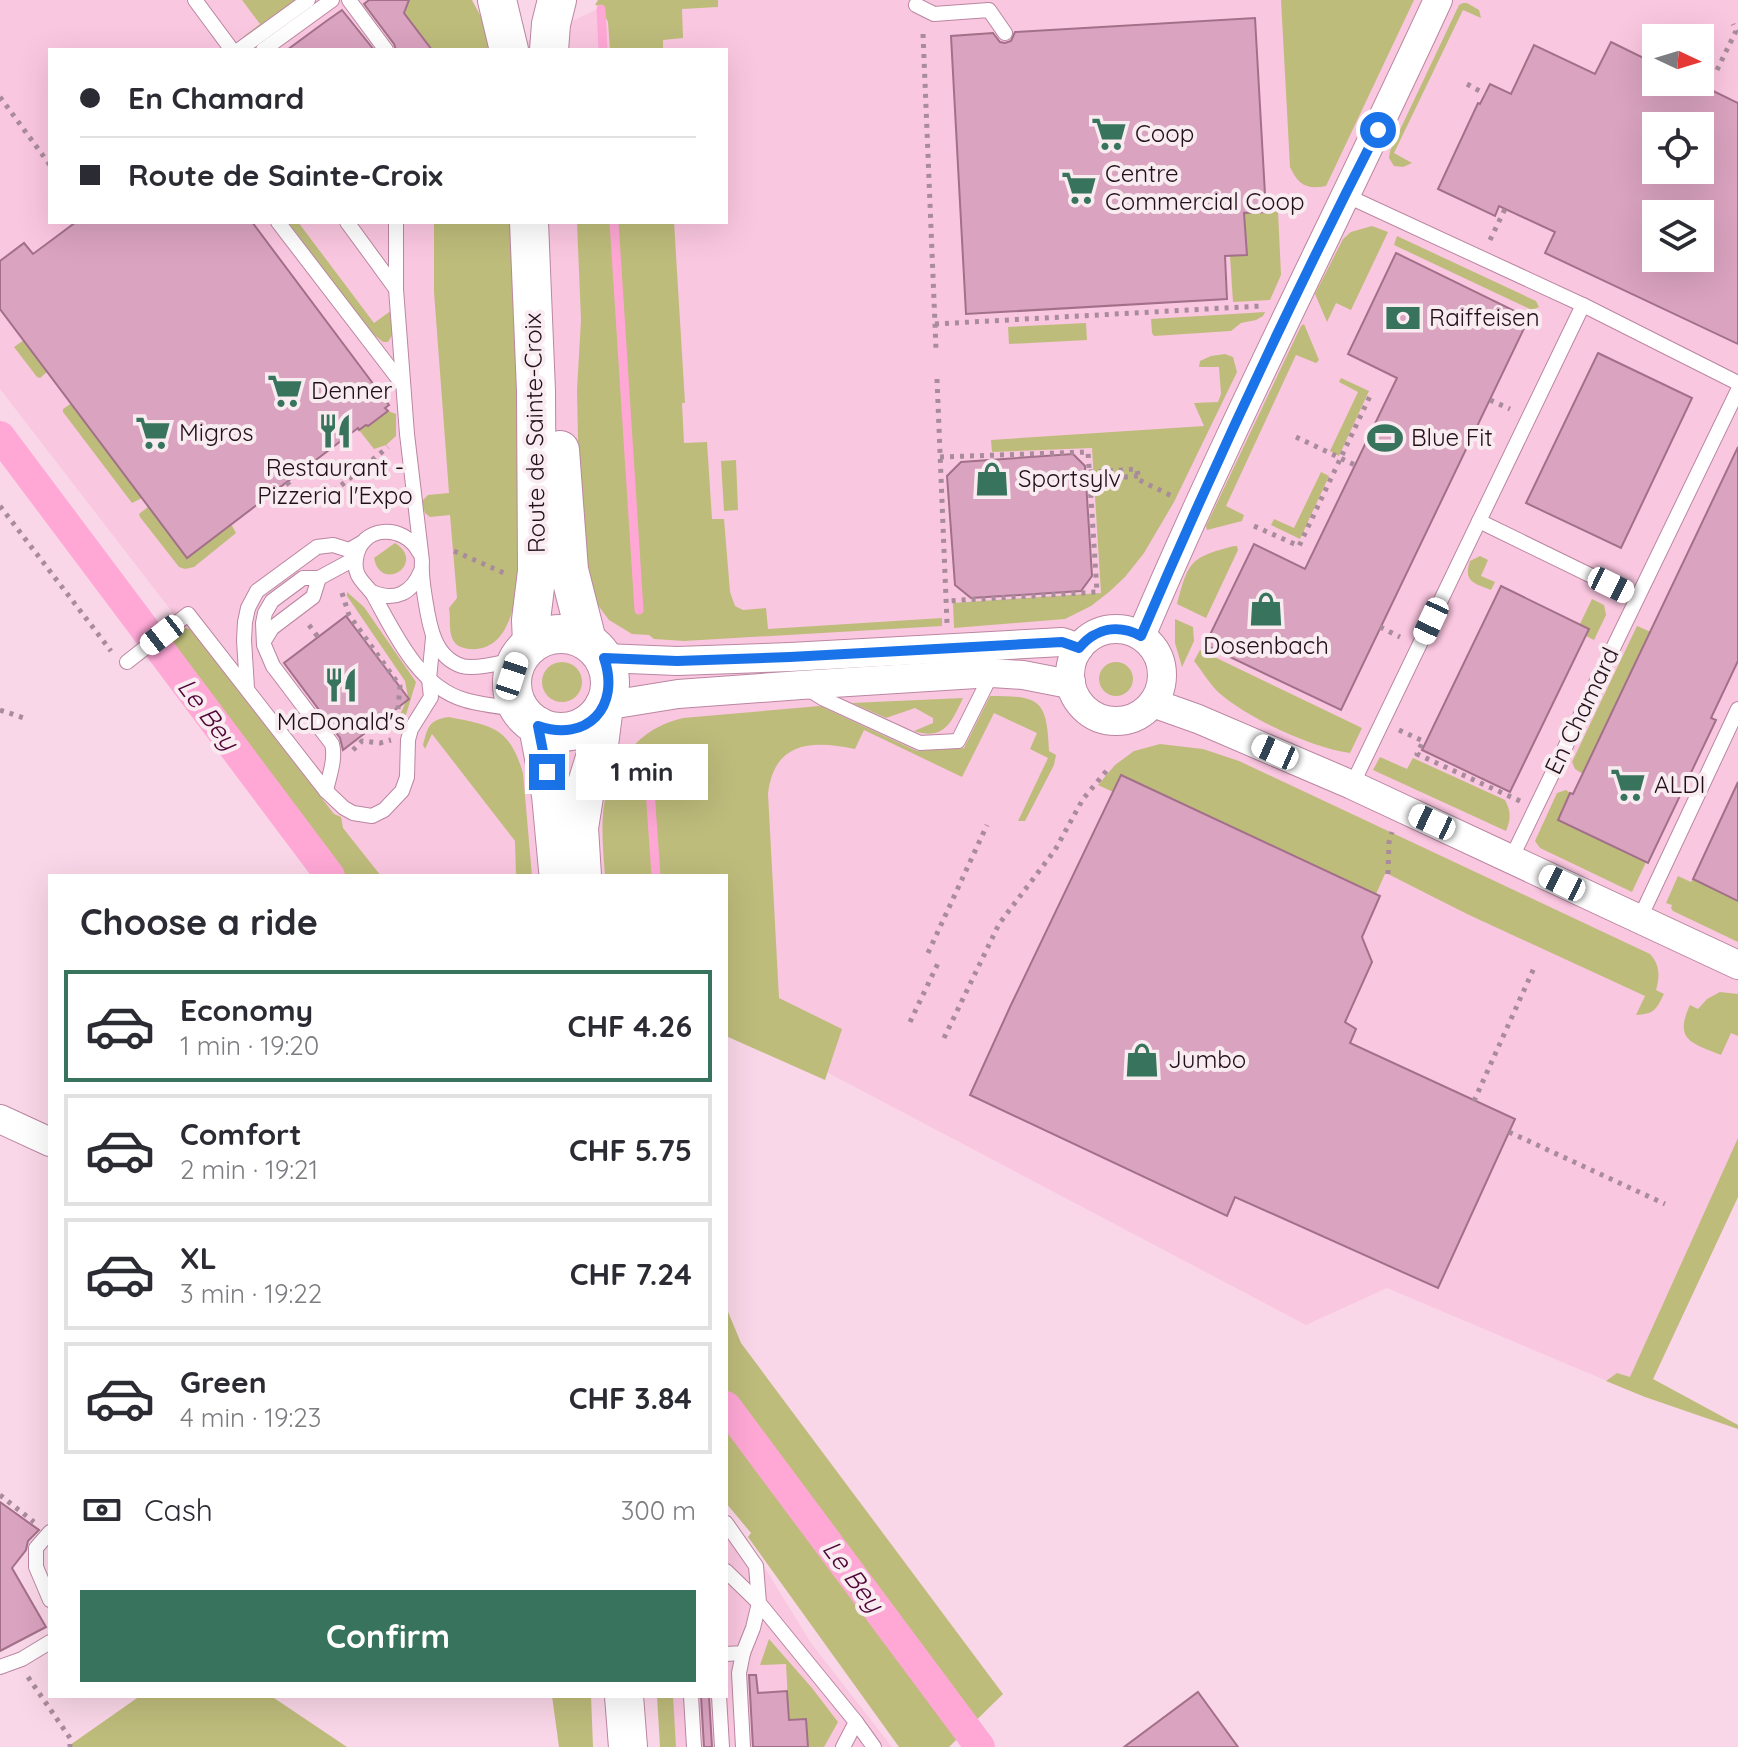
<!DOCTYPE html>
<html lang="en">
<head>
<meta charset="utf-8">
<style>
  :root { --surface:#fff; --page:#f7f7f7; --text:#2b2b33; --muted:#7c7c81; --line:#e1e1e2; --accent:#38735d }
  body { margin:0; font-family:Quicksand,sans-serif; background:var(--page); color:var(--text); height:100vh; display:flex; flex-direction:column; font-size:30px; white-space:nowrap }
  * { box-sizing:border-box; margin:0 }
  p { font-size:26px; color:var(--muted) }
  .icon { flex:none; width:44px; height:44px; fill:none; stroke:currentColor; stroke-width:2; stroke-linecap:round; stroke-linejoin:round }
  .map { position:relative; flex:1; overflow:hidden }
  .details { position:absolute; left:48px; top:874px; width:680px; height:824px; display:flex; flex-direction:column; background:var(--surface); border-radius:0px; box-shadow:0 8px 32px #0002 }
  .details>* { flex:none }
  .guide { position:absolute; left:48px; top:48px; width:680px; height:176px; border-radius:0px; box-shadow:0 8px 32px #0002; display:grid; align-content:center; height:176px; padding:0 32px; background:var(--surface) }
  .needle { width:52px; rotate:94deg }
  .tools { position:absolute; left:1642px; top:24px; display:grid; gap:16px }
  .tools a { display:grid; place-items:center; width:72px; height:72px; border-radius:0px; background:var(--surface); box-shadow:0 8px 32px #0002; font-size:40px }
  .end { position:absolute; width:36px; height:36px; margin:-18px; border:10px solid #1a73e8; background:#fff; box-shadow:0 0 0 4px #fff }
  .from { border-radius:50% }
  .bubble { position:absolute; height:56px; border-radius:0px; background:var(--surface); box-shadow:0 8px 32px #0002; font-size:26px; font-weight:700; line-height:56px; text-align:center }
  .car { position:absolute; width:24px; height:48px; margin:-24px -12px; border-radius:10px; box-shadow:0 0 6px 2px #0007; background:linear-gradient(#fff 24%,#345 0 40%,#fff 0 76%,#345 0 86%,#fff 0) }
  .guide b { display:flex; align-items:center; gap:28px; height:76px; font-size:30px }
  .guide b+b { border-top:2px solid var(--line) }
  .guide i { width:20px; height:20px; background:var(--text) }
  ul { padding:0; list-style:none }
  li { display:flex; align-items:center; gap:24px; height:112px; margin:0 16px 12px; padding:0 16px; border:4px solid var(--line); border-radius:0px }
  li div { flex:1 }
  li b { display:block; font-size:30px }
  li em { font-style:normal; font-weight:700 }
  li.on { border-color:var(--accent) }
  li>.icon { width:72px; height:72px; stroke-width:1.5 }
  h2 { padding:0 32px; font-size:36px; line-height:96px }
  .pay { display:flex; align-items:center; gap:20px; height:88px; padding:0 32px; font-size:30px }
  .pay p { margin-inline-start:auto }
  .action { display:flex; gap:16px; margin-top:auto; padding:16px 32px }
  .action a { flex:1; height:92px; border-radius:0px; background:var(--accent); color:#fff; font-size:32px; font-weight:700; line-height:92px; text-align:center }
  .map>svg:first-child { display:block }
</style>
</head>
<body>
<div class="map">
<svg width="1738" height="1747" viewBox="0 0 1738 1747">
  <rect width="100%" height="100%" fill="#fad7e8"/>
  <g fill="#fac7e0" fill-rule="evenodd">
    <path d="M0,0H242L261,24L244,37L298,0H407L402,11L432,50H50V222H726V50H508L618,0H1738V1197L1645,1397L1387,1288L1306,1325L726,1019V876H370L176,617L0,389ZM1656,38H1700V82H1656ZM1656,126H1700V170H1656ZM1656,214H1700V258H1656Z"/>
    <path d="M726,1523L746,1537L811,1643L892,1747H661L658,1696H726Z"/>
  </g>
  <g fill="#bebc7b">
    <path d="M242,0H298L245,39L243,37L260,24Z"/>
    <path d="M407,0H472L487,28L493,50H432L402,11Z"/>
    <path d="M598,0H718V7L682,9L683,38L663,40V50H610L608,22L600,6L595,5Z"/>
    <path d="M1281,0H1414L1326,186C1306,190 1298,184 1290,167Z"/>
    <path d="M1463,3H1467L1479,10L1481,18L1463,10L1394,153L1412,163L1403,167L1394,166L1389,158L1390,151L1459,5Z"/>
    <path d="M1278,211L1281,275L1270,300L1233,302L1230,256L1247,255L1244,213Z"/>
    <path d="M288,222H298L374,323L392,310V335L388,342H383L372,333Z"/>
    <path d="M434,222H510L512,228L519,360L518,585C513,613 505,652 469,649C462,648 456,646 453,640C448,630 451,618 449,608L457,598L450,515L430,517L425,513L422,501L428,495L449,493L434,292Z"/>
    <path d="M577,222H674L685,403H682L684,443L707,442L712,519H724L730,592L735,606L743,610L766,608L768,629L942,618V626L684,641L654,639L649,635L632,634L609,620L594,600L585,560L578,441L577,390L581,320Z"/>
    <path d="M1372,226L1388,232L1351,310L1336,303L1327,322L1315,294L1343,239L1351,232Z"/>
    <path d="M1397,236L1536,301L1539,307L1532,310L1394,245Z"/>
    <path d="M1265,312L1263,316L1256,320L1241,323L1231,331L1154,336L1152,333L1151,319Z"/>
    <path d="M1086,323L1087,340L1009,344L1008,327Z"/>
    <path d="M1304,324L1319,360L1316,363L1296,355L1226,506L1244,515L1242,521L1207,530L1206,526L1301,326Z"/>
    <path d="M24,340L47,372L40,378L37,377L14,347Z"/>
    <path d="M1225,354L1233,357L1237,372L1174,502L1144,553L1125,577L1109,592L1091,606L1065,619L954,628L953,603L1101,593L1092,448L992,452L991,440L1204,426L1194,403L1218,402L1221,394L1219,367H1199L1200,361L1211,356Z"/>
    <path d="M1341,378L1369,391L1339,456L1330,451L1358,392L1339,382Z"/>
    <path d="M72,403L142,498L132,503L63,412V409Z"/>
    <path d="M388,411L396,414V436L386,445L374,449L359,430Z"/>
    <path d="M736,460L738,510L724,511L721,461Z"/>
    <path d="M1321,472L1329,476L1300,539L1271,525L1274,519L1294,528Z"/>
    <path d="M148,507L187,557L231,524L236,533L194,567L185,569L179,567L140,517L139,514Z"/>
    <path d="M395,543C427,563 381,594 374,558Z"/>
    <path d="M1234,546H1237L1238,550L1206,618L1177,604C1188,561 1191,557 1234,546Z"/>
    <path d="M1480,556L1488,560L1481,576L1495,582L1491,590C1474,583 1463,582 1470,561Z"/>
    <path d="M347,592L364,607L416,682L401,731L394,728L408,697L405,681L347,596Z"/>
    <path d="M1592,599L1604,605L1606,615L1594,640L1586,636L1589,629L1580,624Z"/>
    <path d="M1175,619L1193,627L1194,641L1182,667L1175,643Z"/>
    <path d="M1637,626L1651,632L1583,774L1575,769L1572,762Z"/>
    <path d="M185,628L190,629L334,814L341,817L343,828L381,876H336L163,645Z"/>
    <path d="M1200,650L1362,728L1350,753C1312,748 1247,718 1218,692C1209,683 1202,671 1194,661Z"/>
    <circle cx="1116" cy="679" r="17"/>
    <circle cx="562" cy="682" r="20"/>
    <path d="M990,696C1040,696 1047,699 1049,751L1056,755L1054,765L1025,821H1018L1048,758L1030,749L1037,733L994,713L962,777L864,730L855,749C812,740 774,741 768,794L779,998L842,1029L825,1080L726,1036V876H605C603,849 600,821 606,794C607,786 612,778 616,771C632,742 651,726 683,718L820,706L917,751L964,748Z"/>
    <path d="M963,698C952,721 945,741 914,731L933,723V718L915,708L886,718L852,703Z"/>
    <path d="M449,717C493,726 509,727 523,773L532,876H516L515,841L432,734L425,749L423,745C428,726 429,720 449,717Z"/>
    <path d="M1160,744L1203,749L1239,761L1650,954C1660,965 1660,976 1656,990L1664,994C1656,1010 1654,1014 1636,1015L1645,996L1467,914L1388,874H1385L1376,894L1121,775L1113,792L1098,785L1115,765L1134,751Z"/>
    <path d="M1380,757L1407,769L1413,758L1505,800C1511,811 1511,819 1506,831L1373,770Z"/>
    <path d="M1566,790L1570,793L1558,820L1646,862L1632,892L1540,848L1535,841L1557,793Z"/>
    <path d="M1678,876L1691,882L1693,879L1738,901V942L1673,911L1671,908L1672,905L1666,903Z"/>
    <path d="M1720,992L1738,994V1036L1731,1033L1721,1055C1693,1043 1673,1041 1690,1005L1698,1009L1707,999Z"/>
    <path d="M1738,1138V1197L1653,1379L1738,1425V1429L1645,1397L1606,1381L1617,1373L1630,1377Z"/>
    <path d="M726,1307L741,1343L1003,1694L949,1747H899L748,1537L751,1533L726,1503Z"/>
    <path d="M769,1639L812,1688L838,1722L824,1747H808L806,1719L789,1720L786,1664L760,1665Z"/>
    <path d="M140,1696H271L347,1747H70V1745Z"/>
    <path d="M552,1696H591L593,1747H559Z"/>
    <path d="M657,1696H673L676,1747H660Z"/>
  </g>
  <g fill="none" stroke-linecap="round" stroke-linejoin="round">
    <g stroke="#ffa8d6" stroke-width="9">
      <path d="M601,9L603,50"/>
      <path d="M614,222L639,610"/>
      <path d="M649,776L656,876"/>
    </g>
    <g stroke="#ffa8d6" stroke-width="30">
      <path d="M0,436L330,876"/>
      <path d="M726,1406L980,1747"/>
    </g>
  </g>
  <g fill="#daa3bf" stroke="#a3708a" stroke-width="2" fill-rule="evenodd">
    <path d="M369,0H409L404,13L432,50H396L394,44L364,4Z"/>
    <path d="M342,10L374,50H287L325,22Z"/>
    <path d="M1255,18L1266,212L1244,213L1247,255L1225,256L1227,299L966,314L951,36L993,33L1000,42L1005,43L1011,41L1015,32Z"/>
    <path d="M1611,42L1656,64V82H1695L1738,103V344L1545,253L1555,232L1499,206L1495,216L1438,189L1478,103L1480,104L1490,84L1511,94L1534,45L1595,74ZM1656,126H1700V170H1656ZM1656,214H1700V258H1656Z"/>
    <path d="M76,222H252L389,405L385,408L388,411L368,426L366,425L359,430L358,428L187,558L0,309V261L24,243L33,254Z"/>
    <path d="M1396,253L1529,318L1341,710L1205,645L1254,544L1305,569L1397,378L1348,354Z"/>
    <path d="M1598,353L1692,398L1621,548L1526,503Z"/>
    <path d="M1738,447V661L1711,718L1716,720L1648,863L1558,820L1570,793L1573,794Z"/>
    <path d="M1073,454L1085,466L1092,576L1081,591L971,598L955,585L947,476L961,462Z"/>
    <path d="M1501,586L1589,629L1510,792L1422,750Z"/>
    <path d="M346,616L409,699L343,750L340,738L284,663Z"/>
    <path d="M1121,775L1380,896L1362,937L1372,962L1345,1022L1356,1029L1350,1043L1515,1119L1438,1288L1235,1197L1227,1216L970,1095L1010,1007Z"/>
    <path d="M1738,782V901L1693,879Z"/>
    <path d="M0,1502L39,1530L28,1541L26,1550L12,1568L46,1627L0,1651Z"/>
    <path d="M749,1675H756L758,1693L787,1691L789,1720L806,1719L808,1747H753Z"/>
    <path d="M1198,1692L1238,1747H1124Z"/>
    <path d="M701,1696H709L712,1747H704Z"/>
  </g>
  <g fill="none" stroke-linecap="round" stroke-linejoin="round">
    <g stroke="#bb86a1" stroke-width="16">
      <g id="service">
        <path d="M195,0L232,50"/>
        <path d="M349,0L386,50"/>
        <path d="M916,5L934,14L989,10L1005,33"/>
        <path d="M239,50L308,0"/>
        <path d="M263,50L332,0"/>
        <path d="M1345,195L1583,305L1738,383"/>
        <path d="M278,222L403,385"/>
        <path d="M347,222L396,289L407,434L422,561C421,574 423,586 425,598C429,623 433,657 462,666C476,670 503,662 518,659"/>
        <path d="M396,222V289"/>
        <path d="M1479,521L1637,598"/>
        <path d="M419,552C404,523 360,525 356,559C353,578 366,583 374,596C395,634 419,687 465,700C482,705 501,707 519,709"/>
        <path d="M372,592C395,602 412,593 421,571"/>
        <path d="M264,641L272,628L313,597L319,578"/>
        <path d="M127,662L188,614L326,791L344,808L353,813L372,816L384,810L402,791L407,777L408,740L411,729L431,697L429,679L433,638"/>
        <path d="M247,688L244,640L245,622L248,608L257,591L317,547L333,545L349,550L363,542"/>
        <path d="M808,689L824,699L920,743L958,741L992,673"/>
        <path d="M1352,785L1583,305"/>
        <path d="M326,791C329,776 336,759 332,744L273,666L264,645L263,623L265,613L272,601L303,578H319L356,558"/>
        <path d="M1511,859L1738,390"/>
        <path d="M1639,920L1738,709"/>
        <path d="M726,1523L756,1566L759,1603L856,1722L843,1747"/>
        <path d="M50,1532L36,1548V1567L50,1600"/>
        <path d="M726,1571L759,1603L753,1628L743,1653L726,1654"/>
        <path d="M0,1667L22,1659L50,1642"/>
        <path d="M691,1696L694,1747"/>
        <path d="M719,1696L722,1747"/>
        <path d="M856,1722L874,1747"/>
        <path d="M743,1747L739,1673L743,1653"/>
      </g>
    </g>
    <g stroke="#bb86a1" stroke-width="30">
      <g id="minor">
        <circle cx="1116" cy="675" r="46"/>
        <path d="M1141,636C1232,421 1340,213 1438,0"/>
        <path d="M604,658L677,661L790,657L1062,642L1079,648"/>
        <path d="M1153,703L1198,719L1352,785L1738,965"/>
        <path d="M604,706L678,694L801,685L992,673L1023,675L1064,683L1071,682"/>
        <path d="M0,1119L50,1142"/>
      </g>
    </g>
    <g stroke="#bb86a1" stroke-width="40">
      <g id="secondary">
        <path d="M497,0L509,50"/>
        <path d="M549,50L551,24L557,0"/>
        <path d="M529,222L536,391L537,571L531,620L532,643"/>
        <path d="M560,450L569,570L587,641"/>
        <circle cx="561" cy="683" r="49"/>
        <path d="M538,726L551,795L558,870"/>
        <path d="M582,876L579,828L585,790L599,745L604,706"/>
        <path d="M624,1696L628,1747"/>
      </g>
    </g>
    <g stroke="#a98c9b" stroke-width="5" stroke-dasharray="4 6" stroke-linecap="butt">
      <path d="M923,34L936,349"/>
      <path d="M1717,70L1736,31L1733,24"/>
      <path d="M1467,84L1485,94"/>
      <path d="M0,97L50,165"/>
      <path d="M1490,240L1505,209"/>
      <path d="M935,324L1261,306"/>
      <path d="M937,379L947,623"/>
      <path d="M1490,400L1510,409"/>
      <path d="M1296,437L1355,465"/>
      <path d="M940,457L1088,452L1097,592L946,601"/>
      <path d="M1089,472L1137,469L1139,480L1172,496"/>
      <path d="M1114,478L1138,476"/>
      <path d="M287,482L295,493V509"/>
      <path d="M295,493L316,498L338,488L388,447"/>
      <path d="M0,506L111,651"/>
      <path d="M1254,526L1299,546L1370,396"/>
      <path d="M454,551L504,573"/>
      <path d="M342,593L349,615L400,686L398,709"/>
      <path d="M309,625L318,637"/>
      <path d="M1380,627L1400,637"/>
      <path d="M0,710L24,718"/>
      <path d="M1399,730L1423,741L1417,754L1520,801"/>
      <path d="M353,750L362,741L380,743L391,740"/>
      <path d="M1388,874L1389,842L1392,832"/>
      <path d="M928,953L987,825"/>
      <path d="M910,1022L940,959"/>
      <path d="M944,1038L999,924L1055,850L1083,799L1108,769"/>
      <path d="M1474,1101L1534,968"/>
      <path d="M1509,1132L1665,1204"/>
      <path d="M0,1495L34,1522"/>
      <path d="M28,1677L70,1738V1747"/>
    </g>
    <use href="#service" stroke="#fff" stroke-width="14"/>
    <use href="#minor" stroke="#fff" stroke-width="28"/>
    <use href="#secondary" stroke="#fff" stroke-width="38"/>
  </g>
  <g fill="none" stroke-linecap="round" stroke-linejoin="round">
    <path stroke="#1a73e8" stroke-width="10" d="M547,772L538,726C587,743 621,707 604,658L677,661L790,657L1062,642L1079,648C1096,628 1118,624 1141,636C1214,465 1293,296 1378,130"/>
  </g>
  <defs>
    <g id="supermarket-bare" transform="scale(2.76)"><path d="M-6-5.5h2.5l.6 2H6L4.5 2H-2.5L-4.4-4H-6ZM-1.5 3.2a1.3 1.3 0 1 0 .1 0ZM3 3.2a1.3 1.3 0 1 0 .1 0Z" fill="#38735d" stroke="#f8ecf1" stroke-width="2.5" paint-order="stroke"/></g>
    <g id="bank-bare" transform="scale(2.76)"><path d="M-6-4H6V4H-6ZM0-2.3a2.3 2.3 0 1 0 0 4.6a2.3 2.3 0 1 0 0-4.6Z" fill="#38735d" stroke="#f8ecf1" stroke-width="2.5" paint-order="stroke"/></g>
    <g id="restaurant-bare" transform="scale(2.76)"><path d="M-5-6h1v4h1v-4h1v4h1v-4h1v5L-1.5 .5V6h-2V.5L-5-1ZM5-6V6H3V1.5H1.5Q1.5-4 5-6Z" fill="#38735d" stroke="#f8ecf1" stroke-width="2.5" paint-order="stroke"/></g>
    <g id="stadium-bare" transform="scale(2.76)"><path d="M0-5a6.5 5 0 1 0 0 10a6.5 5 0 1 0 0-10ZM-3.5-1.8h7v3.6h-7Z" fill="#38735d" stroke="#f8ecf1" stroke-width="2.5" paint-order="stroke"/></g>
    <g id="shop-bare" transform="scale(2.76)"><path d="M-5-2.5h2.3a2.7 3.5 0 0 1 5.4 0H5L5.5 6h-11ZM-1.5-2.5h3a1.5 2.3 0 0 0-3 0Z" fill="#38735d" stroke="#f8ecf1" stroke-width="2.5" paint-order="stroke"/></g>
  </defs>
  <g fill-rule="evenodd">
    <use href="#supermarket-bare" x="1109" y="134"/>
    <use href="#supermarket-bare" x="1079" y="188"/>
    <use href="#bank-bare" x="1403" y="318"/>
    <use href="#supermarket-bare" x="285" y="391"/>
    <use href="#restaurant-bare" x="335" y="431"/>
    <use href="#supermarket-bare" x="153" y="433"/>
    <use href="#stadium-bare" x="1385" y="438"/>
    <use href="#shop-bare" x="992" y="479"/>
    <use href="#shop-bare" x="1266" y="609"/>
    <use href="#restaurant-bare" x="341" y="685"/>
    <use href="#supermarket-bare" x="1628" y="785"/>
    <use href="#shop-bare" x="1142" y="1060"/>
  </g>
  <g text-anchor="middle" stroke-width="8" stroke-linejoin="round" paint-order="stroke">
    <g font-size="24" fill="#220f1a" stroke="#f8ecf1" text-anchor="start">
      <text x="1135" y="142">Coop</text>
      <text x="1105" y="182">Centre<tspan x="1105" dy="28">Commercial Coop</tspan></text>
      <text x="1429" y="326">Raiffeisen</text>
      <text x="311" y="399">Denner</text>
      <text x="179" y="441">Migros</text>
      <text x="1411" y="446">Blue Fit</text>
      <text x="335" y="476" text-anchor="middle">Restaurant -<tspan x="335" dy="28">Pizzeria l'Expo</tspan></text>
      <text x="1018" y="487">Sportsylv</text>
      <text x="1266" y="654" text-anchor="middle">Dosenbach</text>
      <text x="341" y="730" text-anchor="middle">McDonald's</text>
      <text x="1654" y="793">ALDI</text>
      <text x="1168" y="1068">Jumbo</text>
    </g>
    <g font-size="24" fill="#220f1a" stroke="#f8ecf1">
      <text transform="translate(535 433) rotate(-91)" y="8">Route de Sainte-Croix</text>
      <text transform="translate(1582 711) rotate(-64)" y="8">En Chamard</text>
    </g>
    <g font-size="26" font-style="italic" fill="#500436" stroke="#f8ecf1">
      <text transform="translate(208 714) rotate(53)" y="9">Le Bey</text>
      <text transform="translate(853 1576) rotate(53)" y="9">Le Bey</text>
    </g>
  </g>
</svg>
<div class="tools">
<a><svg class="needle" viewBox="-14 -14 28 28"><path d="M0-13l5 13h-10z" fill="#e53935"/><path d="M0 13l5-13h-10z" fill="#7c7c81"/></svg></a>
<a><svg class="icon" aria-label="locate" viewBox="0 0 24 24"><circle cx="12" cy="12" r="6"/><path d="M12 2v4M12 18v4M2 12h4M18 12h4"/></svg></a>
<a><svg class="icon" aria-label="layers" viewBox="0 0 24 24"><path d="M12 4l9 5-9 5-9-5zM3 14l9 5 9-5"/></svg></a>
</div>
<i class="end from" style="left:1378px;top:130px"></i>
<i class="end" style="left:547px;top:772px"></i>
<div class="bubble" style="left:576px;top:744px;width:132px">1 min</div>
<i class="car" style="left:1611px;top:585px;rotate:116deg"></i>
<i class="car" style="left:1431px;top:621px;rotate:205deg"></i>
<i class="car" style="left:162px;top:635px;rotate:232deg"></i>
<i class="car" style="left:512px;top:676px;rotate:18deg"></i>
<i class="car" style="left:1275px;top:752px;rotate:294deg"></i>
<i class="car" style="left:1432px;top:822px;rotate:295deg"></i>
<i class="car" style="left:1562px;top:883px;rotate:296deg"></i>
<div class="guide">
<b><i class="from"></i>En Chamard</b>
<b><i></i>Route de Sainte-Croix</b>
</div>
<section class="details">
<h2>Choose a ride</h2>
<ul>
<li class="on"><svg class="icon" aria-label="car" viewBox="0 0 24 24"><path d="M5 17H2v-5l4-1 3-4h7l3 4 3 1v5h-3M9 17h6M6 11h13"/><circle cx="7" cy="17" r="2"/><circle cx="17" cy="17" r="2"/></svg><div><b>Economy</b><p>1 min · 19:20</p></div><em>CHF 4.26</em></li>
<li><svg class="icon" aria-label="car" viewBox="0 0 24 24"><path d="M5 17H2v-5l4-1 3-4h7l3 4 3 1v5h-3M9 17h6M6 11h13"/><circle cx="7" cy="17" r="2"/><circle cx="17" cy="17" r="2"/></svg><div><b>Comfort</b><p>2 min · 19:21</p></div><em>CHF 5.75</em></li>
<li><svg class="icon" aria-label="car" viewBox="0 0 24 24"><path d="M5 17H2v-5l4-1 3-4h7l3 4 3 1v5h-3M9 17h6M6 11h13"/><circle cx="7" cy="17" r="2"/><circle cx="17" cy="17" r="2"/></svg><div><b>XL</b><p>3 min · 19:22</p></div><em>CHF 7.24</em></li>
<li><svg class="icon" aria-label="car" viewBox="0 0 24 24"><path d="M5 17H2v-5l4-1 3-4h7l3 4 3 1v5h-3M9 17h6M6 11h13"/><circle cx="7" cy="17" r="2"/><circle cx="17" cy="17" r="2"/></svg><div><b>Green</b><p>4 min · 19:23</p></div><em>CHF 3.84</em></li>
</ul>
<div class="pay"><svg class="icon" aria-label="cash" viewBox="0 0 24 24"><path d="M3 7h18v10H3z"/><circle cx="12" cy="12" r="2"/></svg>Cash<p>300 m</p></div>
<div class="action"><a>Confirm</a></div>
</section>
</div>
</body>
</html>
